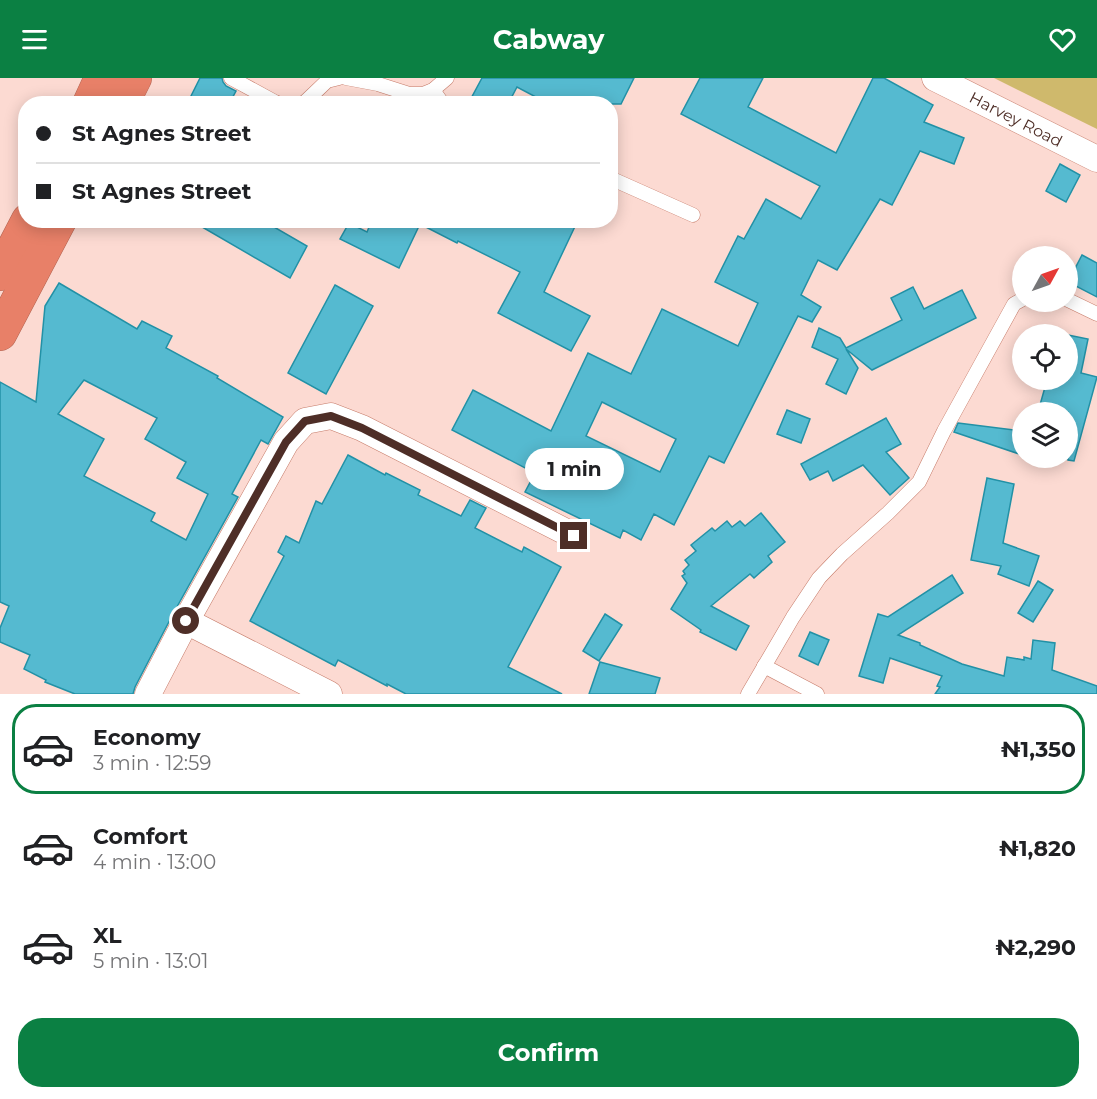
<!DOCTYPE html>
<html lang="en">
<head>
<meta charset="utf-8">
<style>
  :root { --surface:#fff; --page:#f6f6f6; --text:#202124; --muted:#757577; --line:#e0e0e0; --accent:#0b8043 }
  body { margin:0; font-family:Montserrat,sans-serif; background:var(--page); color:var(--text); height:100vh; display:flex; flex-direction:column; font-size:22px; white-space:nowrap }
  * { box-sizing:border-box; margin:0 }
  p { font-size:20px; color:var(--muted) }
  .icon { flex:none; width:33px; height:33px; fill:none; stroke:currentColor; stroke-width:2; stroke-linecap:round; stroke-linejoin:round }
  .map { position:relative; height:616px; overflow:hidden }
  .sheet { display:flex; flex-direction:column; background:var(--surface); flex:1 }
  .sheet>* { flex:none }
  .top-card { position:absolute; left:18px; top:18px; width:600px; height:132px; border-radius:24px; box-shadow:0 3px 15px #0003; display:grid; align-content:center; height:132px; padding:0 18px; background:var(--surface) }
  .needle { width:39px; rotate:50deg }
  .buttons { position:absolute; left:1012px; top:168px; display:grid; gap:12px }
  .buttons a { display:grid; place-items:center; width:66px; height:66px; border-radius:50%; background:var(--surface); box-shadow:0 3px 15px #0003; font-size:30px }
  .end { position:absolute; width:27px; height:27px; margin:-14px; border:8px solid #4e2e27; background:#fff; box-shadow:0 0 0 3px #fff }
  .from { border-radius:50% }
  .bubble { position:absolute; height:42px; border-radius:21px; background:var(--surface); box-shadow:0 3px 15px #0003; font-size:20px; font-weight:700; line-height:42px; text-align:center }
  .top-card b { display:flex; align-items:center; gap:21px; height:57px; font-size:22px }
  .top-card b+b { border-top:2px solid var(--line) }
  .top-card i { width:15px; height:15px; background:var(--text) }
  ul { padding:10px 0 0; list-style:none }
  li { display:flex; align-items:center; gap:18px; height:90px; margin:0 12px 9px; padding:0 6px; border:3px solid transparent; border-radius:24px }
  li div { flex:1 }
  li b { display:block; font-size:22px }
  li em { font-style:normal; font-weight:700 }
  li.active { border-color:var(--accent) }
  li>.icon { width:54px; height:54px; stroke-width:1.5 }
  .button { display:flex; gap:12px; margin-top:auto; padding:12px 18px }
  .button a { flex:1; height:69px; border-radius:24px; background:var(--accent); color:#fff; font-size:24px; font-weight:700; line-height:69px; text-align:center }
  header { display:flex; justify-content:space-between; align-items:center; height:78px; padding:0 18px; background:var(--accent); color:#fff; font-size:27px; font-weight:700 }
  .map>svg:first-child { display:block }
</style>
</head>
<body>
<header><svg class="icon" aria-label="menu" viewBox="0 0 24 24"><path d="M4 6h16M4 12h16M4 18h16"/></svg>Cabway<svg class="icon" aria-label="heart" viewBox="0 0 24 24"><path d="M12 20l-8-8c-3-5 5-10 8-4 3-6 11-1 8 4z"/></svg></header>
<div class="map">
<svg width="1097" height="616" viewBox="0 0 1097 616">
  <rect width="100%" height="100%" fill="#fcdad2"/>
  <path fill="#cfb96c" d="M994,0H1097V51Z"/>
  <g fill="#55bad0" stroke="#2291a6" stroke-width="1.5" fill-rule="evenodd">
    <path d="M200,0H222L223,4L226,8L236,13L229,26H187Z"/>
    <path d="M482,0H634L621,26H549L517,9L508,26H468Z"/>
    <path d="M700,0H763L748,29L836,75L873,0H884L933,27L924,44L964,60L954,86L920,73L892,127L880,121L837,192L818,182L801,217L821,229L812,244L798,238L724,385L709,378L674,447L654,436L641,462L623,452L620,460L525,414L535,395L452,352L473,312L551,353L588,275L631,296L662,231L738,268L758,225L715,204L738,158L744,161L766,121L801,141L820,108L681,36ZM602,324L676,361L660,394L586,358Z"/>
    <path d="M1060,86L1080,97L1066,124L1046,113Z"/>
    <path d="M190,142H262L307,168L290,200Z"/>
    <path d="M372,142H578L544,214L590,238L571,273L498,235L520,194L458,163L457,165L420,146L399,190L340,161L349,145L367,154Z"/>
    <path d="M1082,177L1097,185V219L1068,204Z"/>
    <path d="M59,205L137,251L142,243L172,258L166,270L218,298L217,300L283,339L268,366L261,362L232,416L238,419L173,536L135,609L133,616H75L45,604L46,602L24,591L30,577L0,564V550L9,528L0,524V304L36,324L45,228ZM84,302L157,340L145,361L186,384L177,400L208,416L186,462L151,443L155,435L84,398L104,361L58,336Z"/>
    <path d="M335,207L373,228L326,316L288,295Z"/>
    <path d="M913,209L924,231L962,212L976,240L872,292L846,271L858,290L846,316L826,306L838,281L812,269L819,250L840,260L846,270L902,242L891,220Z"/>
    <path d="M1068,257L1088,261L1081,295L1097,299L1074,383L1068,382V334H1038L1047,302H1068Z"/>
    <path d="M787,332L810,341L801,365L777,356Z"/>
    <path d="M886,340L901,366L886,374L909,400L890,417L863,387L833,403L828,393L810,402L801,386Z"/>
    <path d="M958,345L1022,353L1019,376L954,354Z"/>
    <path d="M348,377L385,397L386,395L420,412L418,417L461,438L470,422L486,430L475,450L522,474L524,469L561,489L508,589L562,616H406L387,606V608L338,582L335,588L250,543L284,478L278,474L286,458L299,465L316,423L322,426Z"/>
    <path d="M987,400L1014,406L1003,465L1039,478L1029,508L998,496L1001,488L971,482Z"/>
    <path d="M761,435L785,464L768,478L772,484L754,500L750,496L711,528L749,548L736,572L700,554L701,552L671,531L687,505L682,498L685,496L683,493L689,487L685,482L696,473L691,467L712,450L715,453L727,443L732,449L740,443L745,448Z"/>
    <path d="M952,497L963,515L898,557L920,565V567L962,586L1004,598L1007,579L1024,582V579L1031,581L1033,562L1055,565L1052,592L1097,608V616H935L940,609L937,608L942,598L890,580L883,605L859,598L878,536L888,539Z"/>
    <path d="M1038,503L1053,512L1033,544L1018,535Z"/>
    <path d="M605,536L622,547L599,583L583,573Z"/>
    <path d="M810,554L829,562L818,587L799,578Z"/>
    <path d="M600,584L660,600L655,616H589Z"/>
  </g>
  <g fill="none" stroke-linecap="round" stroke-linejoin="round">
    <g stroke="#c67b69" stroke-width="15">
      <g id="lane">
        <path d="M231,0L275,24L280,26"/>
        <path d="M346,0L378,6L409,16H423L433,12L447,0"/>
        <path d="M433,12L443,26"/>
        <path d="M300,26L305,24L327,3L339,0"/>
        <path d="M610,100L693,137"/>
        <path d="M1068,222L1097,236"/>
        <path d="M764,588L817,616"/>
        <path d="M748,616L793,539L819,500L842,476L888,435L919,404L944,353L1014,226L1023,221"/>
      </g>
    </g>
    <g stroke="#c67b69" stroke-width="27">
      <g id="street">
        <path d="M935,0L1097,81"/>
        <path d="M186,543L329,616"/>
        <path d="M148,616L186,543L286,364L305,343L331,338L362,350L574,458"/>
      </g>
    </g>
    <g stroke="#b26351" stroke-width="34">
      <g id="highway">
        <path d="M89,26L101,0"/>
        <path d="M122,26L135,0"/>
        <path d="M0,196L28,142"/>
        <path d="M0,256L60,142"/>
      </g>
    </g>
    <use href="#lane" stroke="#fff" stroke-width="14"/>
    <use href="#street" stroke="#fff" stroke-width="26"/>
    <use href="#highway" stroke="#e88068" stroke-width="33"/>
  </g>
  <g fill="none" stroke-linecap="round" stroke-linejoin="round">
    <path stroke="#4e2e27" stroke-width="8" d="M186,543L286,364L305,343L331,338L362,350L574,458"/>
  </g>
  <g text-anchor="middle" stroke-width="4.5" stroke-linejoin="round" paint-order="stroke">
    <g font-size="16" fill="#4e2e27" stroke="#fff">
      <text transform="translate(1016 41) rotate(27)" y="6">Harvey Road</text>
    </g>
  </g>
</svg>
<div class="buttons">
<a><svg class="needle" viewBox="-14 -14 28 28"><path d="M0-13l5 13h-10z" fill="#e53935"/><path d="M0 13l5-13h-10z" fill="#757577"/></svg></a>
<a><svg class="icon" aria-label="locate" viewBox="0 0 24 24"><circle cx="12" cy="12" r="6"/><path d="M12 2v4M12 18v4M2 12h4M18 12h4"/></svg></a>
<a><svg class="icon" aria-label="layers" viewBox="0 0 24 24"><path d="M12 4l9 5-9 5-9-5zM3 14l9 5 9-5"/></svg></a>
</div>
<i class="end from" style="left:186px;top:543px"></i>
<i class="end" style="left:574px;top:458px"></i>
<div class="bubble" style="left:525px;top:370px;width:99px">1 min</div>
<div class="top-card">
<b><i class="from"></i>St Agnes Street</b>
<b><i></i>St Agnes Street</b>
</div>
</div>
<section class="sheet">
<ul>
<li class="active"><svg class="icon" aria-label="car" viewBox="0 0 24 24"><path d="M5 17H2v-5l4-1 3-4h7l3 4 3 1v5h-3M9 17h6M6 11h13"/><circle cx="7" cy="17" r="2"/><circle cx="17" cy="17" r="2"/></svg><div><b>Economy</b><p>3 min · 12:59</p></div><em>₦1,350</em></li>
<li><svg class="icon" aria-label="car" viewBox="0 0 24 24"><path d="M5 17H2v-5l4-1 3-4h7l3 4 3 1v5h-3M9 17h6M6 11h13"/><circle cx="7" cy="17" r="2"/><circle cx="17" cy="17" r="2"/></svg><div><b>Comfort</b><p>4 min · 13:00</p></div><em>₦1,820</em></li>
<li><svg class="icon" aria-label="car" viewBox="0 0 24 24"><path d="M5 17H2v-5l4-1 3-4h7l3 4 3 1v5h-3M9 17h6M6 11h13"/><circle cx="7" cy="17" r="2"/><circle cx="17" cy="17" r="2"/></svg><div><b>XL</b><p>5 min · 13:01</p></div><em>₦2,290</em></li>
</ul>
<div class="button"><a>Confirm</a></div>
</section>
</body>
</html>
